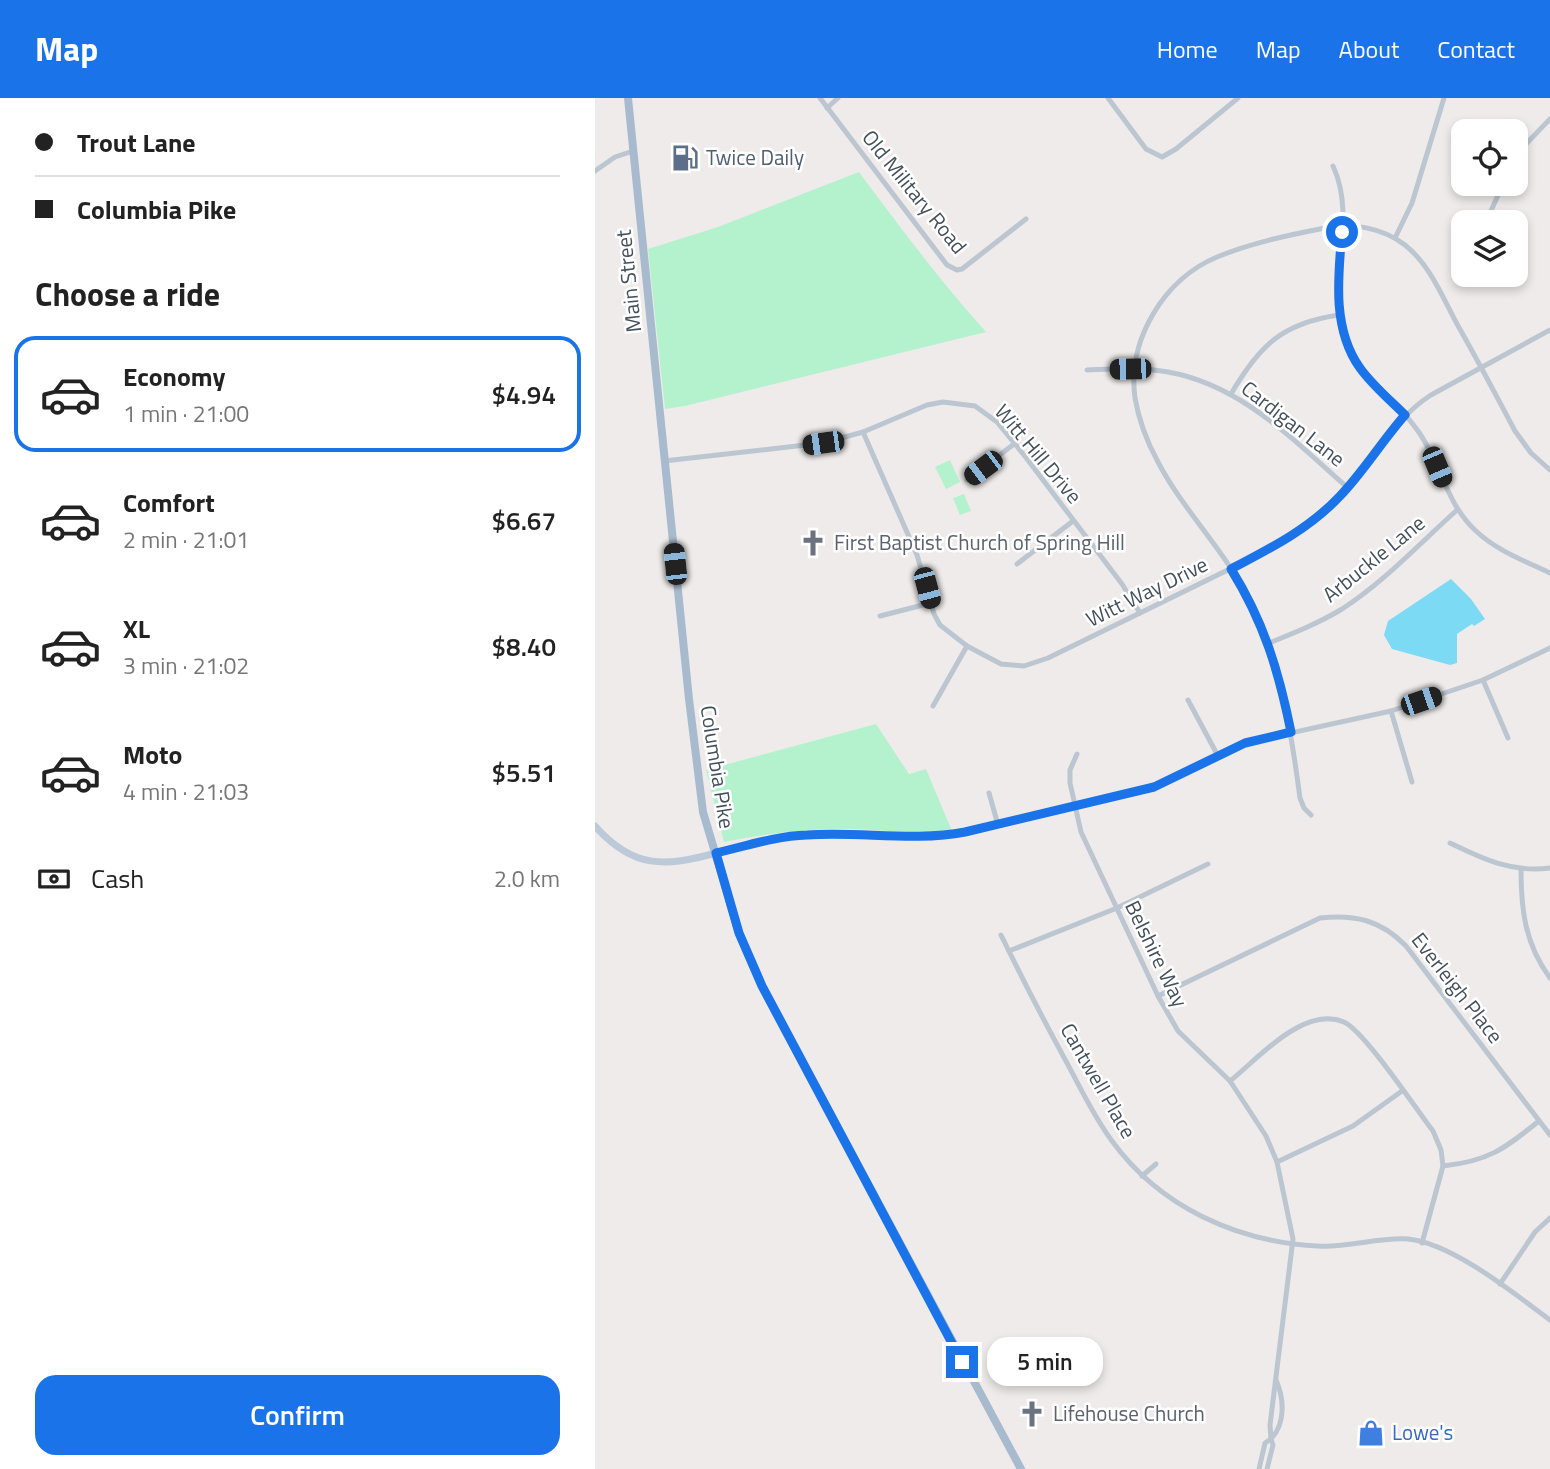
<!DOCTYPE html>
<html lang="en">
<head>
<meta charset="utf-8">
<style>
  :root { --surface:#fff; --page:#f2f2f2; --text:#222; --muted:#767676; --line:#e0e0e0; --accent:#1a73e8 }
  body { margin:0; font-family:"Titillium Web",sans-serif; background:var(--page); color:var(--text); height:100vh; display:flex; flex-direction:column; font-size:26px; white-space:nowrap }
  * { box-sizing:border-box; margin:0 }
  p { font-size:23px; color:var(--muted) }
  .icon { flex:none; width:38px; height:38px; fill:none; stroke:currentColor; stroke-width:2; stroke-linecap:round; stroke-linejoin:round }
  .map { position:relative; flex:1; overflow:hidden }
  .sheet { display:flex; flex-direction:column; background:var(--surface); width:595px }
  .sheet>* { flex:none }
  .hud { display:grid; align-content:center; height:154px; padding:0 35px; background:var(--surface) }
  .tools { position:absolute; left:856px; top:21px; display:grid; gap:14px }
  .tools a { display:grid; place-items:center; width:77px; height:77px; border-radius:14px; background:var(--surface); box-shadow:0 4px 10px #0003; font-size:35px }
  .end { position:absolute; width:32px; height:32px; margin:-16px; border:9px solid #1a73e8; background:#fff; box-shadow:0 0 0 4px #fff }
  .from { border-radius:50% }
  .bubble { position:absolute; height:49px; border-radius:21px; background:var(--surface); box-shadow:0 4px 10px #0003; font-size:23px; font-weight:600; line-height:49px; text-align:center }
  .car { position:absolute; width:21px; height:42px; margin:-21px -10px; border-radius:9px; box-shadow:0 0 5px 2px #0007; background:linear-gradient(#222 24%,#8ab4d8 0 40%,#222 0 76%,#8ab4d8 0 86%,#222 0) }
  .hud b { display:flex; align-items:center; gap:24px; height:66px; font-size:26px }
  .hud b+b { border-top:2px solid var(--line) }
  .hud i { width:18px; height:18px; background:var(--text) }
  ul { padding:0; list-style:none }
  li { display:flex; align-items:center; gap:21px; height:116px; margin:0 14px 10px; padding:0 21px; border:4px solid transparent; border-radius:21px }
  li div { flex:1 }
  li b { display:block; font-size:26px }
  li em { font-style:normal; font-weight:600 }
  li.selected { border-color:var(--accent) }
  li>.icon { width:63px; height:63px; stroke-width:1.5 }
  h2 { padding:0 35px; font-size:32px; line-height:84px }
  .pay { display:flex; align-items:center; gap:18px; height:77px; padding:0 35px; font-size:26px }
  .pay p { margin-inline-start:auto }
  .action { display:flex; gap:14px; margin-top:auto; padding:14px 35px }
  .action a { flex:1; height:80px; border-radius:21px; background:var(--accent); color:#fff; font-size:28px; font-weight:600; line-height:80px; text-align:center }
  header { display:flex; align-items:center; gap:42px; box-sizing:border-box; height:98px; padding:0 35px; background:var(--accent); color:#fff }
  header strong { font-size:33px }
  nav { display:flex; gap:38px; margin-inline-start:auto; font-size:24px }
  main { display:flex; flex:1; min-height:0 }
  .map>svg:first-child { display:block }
</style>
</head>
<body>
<header>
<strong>Map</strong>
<nav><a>Home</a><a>Map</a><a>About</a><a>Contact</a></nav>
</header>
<main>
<section class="sheet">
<div class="hud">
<b><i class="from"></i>Trout Lane</b>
<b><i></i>Columbia Pike</b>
</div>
<h2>Choose a ride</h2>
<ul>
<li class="selected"><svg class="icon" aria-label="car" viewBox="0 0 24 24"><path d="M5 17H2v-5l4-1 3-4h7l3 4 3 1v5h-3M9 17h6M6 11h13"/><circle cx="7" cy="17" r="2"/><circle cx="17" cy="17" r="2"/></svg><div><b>Economy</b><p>1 min · 21:00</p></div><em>$4.94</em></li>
<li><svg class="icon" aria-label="car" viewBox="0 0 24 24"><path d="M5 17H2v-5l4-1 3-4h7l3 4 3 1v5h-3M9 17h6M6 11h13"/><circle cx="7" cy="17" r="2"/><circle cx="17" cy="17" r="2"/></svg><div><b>Comfort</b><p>2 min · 21:01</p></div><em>$6.67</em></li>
<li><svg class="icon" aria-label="car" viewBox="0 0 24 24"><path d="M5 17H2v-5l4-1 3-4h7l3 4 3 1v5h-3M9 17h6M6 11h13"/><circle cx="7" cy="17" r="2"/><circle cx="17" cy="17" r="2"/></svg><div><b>XL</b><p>3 min · 21:02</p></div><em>$8.40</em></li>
<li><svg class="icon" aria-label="car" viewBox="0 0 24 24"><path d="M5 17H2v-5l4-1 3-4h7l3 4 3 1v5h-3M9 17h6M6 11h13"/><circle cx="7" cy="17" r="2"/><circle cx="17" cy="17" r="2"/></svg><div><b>Moto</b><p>4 min · 21:03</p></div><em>$5.51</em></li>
</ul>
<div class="pay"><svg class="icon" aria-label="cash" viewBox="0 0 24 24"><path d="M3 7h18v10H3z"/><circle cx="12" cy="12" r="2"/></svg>Cash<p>2.0 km</p></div>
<div class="action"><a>Confirm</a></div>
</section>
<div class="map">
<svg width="955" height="1371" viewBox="0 0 955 1371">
  <rect width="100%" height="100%" fill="#efebeb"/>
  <g fill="#b4f2cd">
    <path d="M264,74C305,129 345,183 391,234L90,308L70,311L53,151L123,129Z"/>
    <path d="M355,362L365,384L351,391L340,369Z"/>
    <path d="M369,396L376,413L365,417L358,400Z"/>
    <path d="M281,626L314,676L331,671L357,733C320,737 284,731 248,731C207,731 168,736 129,744L111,672Z"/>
  </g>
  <path fill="#7ddaf4" d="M856,481L876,501L890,521L879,528L877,526L862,536V565L855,567L797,551L789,537L793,523Z"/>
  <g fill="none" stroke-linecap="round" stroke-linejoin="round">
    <g stroke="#bbc6d0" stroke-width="5">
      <path d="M225,0L352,167L362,172L367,171L431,121"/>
      <path d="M513,0L551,51L567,59L581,51L643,0"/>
      <path d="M232,10L243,0"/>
      <path d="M920,62L930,47L955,21"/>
      <path d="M738,68C760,115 738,167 744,216C752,274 793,290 823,333C846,365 851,406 881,433C902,453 930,463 955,475"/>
      <path d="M0,73L20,59L38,53"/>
      <path d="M891,124L908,86"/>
      <path d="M800,140L817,105L849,0"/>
      <path d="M492,272C519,271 546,269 573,274C647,287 699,343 753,390"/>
      <path d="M636,296C664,248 687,225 744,217"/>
      <path d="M268,334L322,457L339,516L345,527L372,548L406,566L429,568L453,560L688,445C712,429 735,411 753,389C781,357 800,320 836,297L955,232"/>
      <path d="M69,363L228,345L268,334L332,307L348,304L380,308L402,324L429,357L527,486L545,515"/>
      <path d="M372,382L419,346"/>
      <path d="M422,466L478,423"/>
      <path d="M285,518L336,505"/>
      <path d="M674,545C699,535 724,525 747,511C789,484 825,445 862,412"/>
      <path d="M888,582L913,640"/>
      <path d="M593,602L623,658"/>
      <path d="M338,608L372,548"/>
      <path d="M796,613L817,684"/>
      <path d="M482,656L475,672V685L486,734L563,898L583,933L635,983L671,1038L682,1064L698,1141L675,1327L676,1341L670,1345L664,1371"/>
      <path d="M394,695L403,727"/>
      <path d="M716,717L709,710L705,700C696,632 686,568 656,506C632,454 589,414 563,364C552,344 544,323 540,300C532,242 569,181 622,159C656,145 694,137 730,130C756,124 788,130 810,147C835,167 847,198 862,226C882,261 901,297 920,333L936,355L955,372"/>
      <path d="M855,745C888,761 917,775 955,770"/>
      <path d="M121,755L183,741L212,737L347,739L559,689L650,645L796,613L888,582L955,550"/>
      <path d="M926,771C926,812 930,846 955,880"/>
      <path d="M406,837C427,880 449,923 472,965C486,991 499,1019 517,1043C565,1109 642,1144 723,1148C753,1150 783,1139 813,1141C857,1145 920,1196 955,1222"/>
      <path d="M414,853L522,810L613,766"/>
      <path d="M563,898L725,820C759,816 786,822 811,848L955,1037"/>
      <path d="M635,983C655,967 675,945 698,932C713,923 732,917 749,924C770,934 821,1011 838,1033L846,1052L848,1068L827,1145"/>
      <path d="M682,1064L758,1028L807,993"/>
      <path d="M848,1068C894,1063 909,1051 944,1023"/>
      <path d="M547,1078L561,1066"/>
      <path d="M905,1186L940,1134L955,1120"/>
      <path d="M672,1371L678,1347L676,1341C691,1325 689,1300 681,1282"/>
    </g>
    <path stroke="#bcc9d8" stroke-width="7" d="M0,728C38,771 70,769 121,755"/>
    <path stroke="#a8bbce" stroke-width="8" d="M33,0L94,601L108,714L144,835L167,888L426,1371"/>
  </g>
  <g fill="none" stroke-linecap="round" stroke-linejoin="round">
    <path stroke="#1a73e8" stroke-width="9" d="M367,1264L167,888L144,835L121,755C151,748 181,738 212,737C265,733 318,744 370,734L559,689L650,645L696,634C684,574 669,524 636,471C676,450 714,431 745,398C769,373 787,343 810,317C795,302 777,287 765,270C737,231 743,179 747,134"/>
  </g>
  <defs>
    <g id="fuel-bare" transform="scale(2.1)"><path d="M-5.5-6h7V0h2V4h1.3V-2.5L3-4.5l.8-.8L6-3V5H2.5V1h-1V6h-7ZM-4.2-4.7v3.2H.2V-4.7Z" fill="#5c6f8a" stroke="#fff" stroke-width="2.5" paint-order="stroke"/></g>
    <g id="church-bare" transform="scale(2.1)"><path d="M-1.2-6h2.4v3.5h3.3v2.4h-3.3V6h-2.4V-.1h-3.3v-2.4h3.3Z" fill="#6b7280" stroke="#fff" stroke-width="2.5" paint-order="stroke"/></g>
    <g id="shop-bare" transform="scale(2.1)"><path d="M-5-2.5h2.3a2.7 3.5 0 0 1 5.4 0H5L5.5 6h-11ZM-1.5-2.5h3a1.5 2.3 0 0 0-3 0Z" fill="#3f7fe0" stroke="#fff" stroke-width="2.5" paint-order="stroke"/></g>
  </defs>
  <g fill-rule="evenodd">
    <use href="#fuel-bare" x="90" y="60"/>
    <use href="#church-bare" x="218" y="445"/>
    <use href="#church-bare" x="437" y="1316"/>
    <use href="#shop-bare" x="776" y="1335"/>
  </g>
  <g text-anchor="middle" stroke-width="5" stroke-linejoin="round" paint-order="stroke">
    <g font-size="21" fill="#4e5e75" stroke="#fff" text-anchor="start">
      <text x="111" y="67">Twice Daily</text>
    </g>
    <g font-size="21" fill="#434f5b" stroke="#fff">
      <text transform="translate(319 94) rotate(51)" y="7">Old Military Road</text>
      <text transform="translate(34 183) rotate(-96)" y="7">Main Street</text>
      <text transform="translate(698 326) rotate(38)" y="7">Cardigan Lane</text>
      <text transform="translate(443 356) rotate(50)" y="7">Witt Hill Drive</text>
      <text transform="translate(779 461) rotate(-39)" y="7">Arbuckle Lane</text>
      <text transform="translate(552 494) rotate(-26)" y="7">Witt Way Drive</text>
      <text transform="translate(122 669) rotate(81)" y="7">Columbia Pike</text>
      <text transform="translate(561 856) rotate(64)" y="7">Belshire Way</text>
      <text transform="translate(862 890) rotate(52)" y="7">Everleigh Place</text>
      <text transform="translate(503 983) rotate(60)" y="7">Cantwell Place</text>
    </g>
    <g font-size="21" fill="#5b616d" stroke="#fff" text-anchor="start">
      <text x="239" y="452">First Baptist Church of Spring Hill</text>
      <text x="458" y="1323">Lifehouse Church</text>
    </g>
    <g font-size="21" fill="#366cbe" stroke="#fff" text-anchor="start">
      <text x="797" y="1342">Lowe's</text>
    </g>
  </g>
</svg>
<div class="tools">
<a><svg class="icon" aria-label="locate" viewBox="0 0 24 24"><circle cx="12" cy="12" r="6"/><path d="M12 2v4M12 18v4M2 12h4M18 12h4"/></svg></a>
<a><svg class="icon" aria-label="layers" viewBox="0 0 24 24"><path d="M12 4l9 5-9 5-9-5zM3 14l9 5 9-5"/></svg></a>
</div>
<i class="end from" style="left:747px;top:134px"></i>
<i class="end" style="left:367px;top:1264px"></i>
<div class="bubble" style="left:392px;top:1239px;width:116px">5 min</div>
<i class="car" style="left:535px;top:271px;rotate:269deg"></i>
<i class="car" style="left:228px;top:345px;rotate:262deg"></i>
<i class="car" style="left:842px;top:369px;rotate:157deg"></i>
<i class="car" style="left:388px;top:370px;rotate:233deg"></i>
<i class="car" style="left:80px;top:466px;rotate:354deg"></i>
<i class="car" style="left:332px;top:490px;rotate:165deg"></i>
<i class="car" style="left:826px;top:603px;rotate:71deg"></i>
</div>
</main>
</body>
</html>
